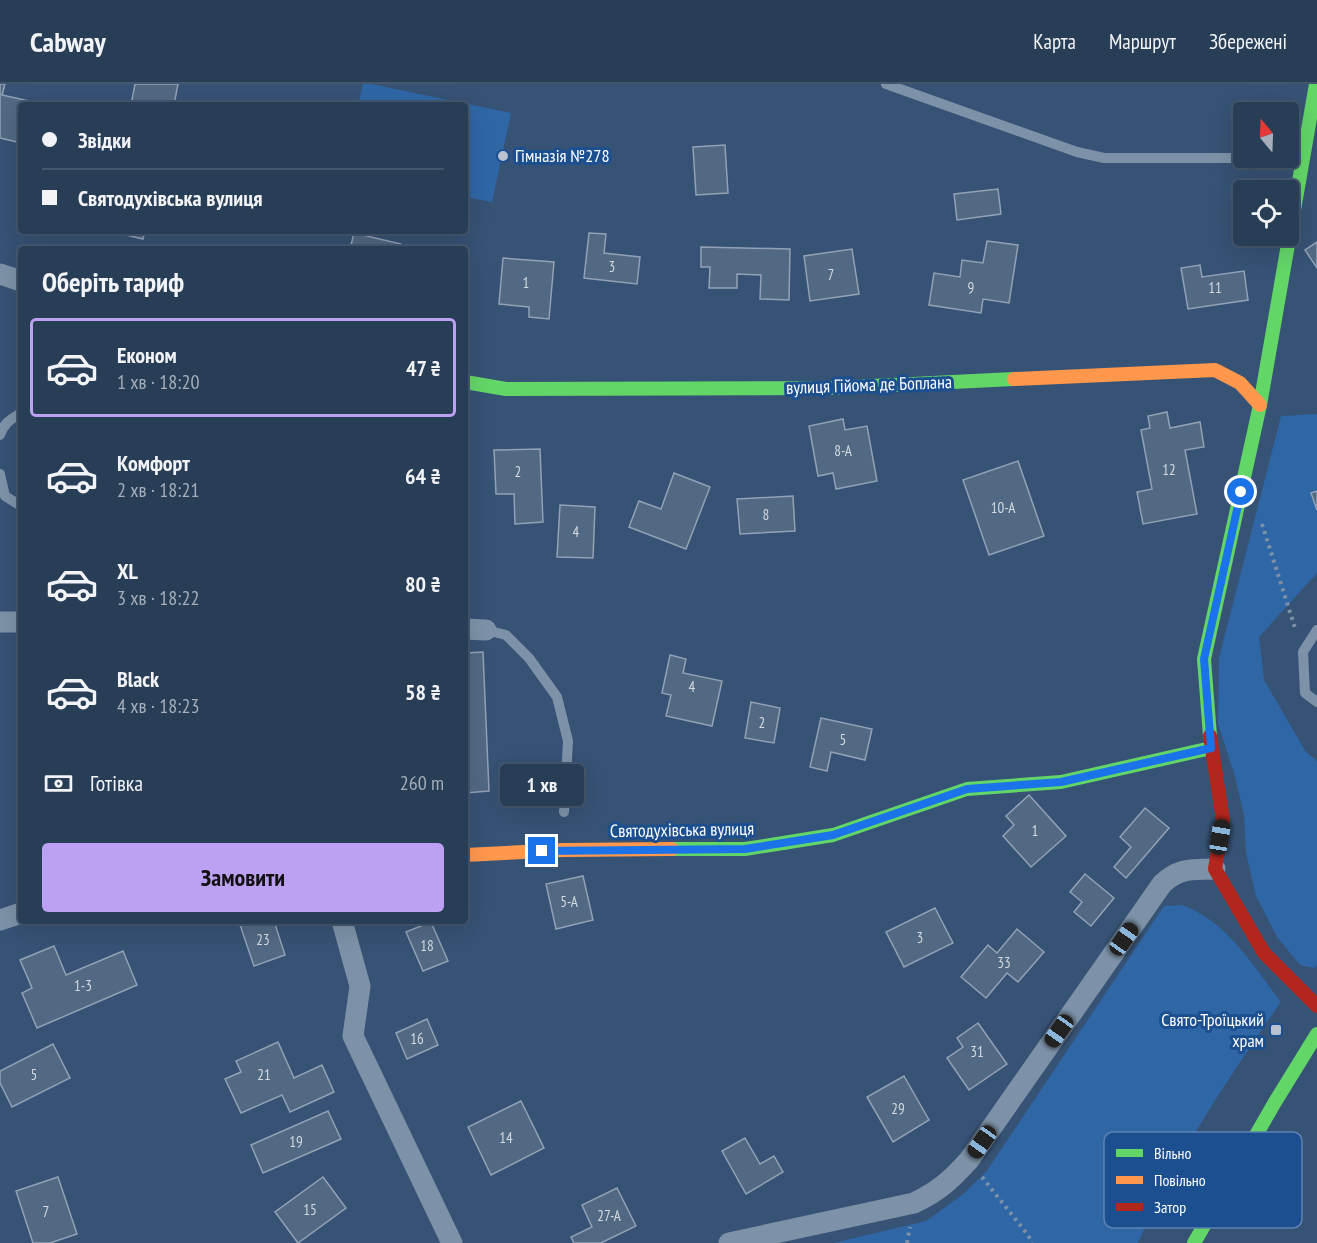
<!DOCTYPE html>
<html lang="uk">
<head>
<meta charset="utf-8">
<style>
  :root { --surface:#283e57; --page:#30455d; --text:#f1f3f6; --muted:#a5aeba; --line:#44576d; --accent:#bca0f2 }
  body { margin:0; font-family:"PT Sans Narrow",sans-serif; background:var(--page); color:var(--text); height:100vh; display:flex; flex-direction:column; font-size:22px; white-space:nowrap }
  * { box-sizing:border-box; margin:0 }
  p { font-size:20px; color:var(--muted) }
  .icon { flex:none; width:33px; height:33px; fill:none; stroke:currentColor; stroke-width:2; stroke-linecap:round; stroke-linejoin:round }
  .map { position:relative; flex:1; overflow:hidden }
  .drawer { position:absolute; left:18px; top:162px; width:450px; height:678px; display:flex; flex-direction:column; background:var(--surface); border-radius:6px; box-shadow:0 6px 24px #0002,0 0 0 2px var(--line) }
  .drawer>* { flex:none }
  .guide { position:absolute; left:18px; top:18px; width:450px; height:132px; border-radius:6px; box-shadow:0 6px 24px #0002,0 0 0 2px var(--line); display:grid; align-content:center; height:132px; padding:0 24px; background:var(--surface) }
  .needle { width:39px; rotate:341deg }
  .fabs { position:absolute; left:1233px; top:18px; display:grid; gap:12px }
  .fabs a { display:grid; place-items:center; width:66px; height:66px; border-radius:6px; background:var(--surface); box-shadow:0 6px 24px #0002,0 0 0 2px var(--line); font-size:30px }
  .end { position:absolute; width:27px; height:27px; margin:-14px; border:8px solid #1a73e8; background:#fff; box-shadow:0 0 0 3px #fff }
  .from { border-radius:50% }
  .bubble { position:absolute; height:42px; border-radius:6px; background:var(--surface); box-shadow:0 6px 24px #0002,0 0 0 2px var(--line); font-size:20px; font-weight:700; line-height:42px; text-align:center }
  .car { position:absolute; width:18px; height:36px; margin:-18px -9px; border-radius:8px; box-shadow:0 0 4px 2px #0007; background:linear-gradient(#222 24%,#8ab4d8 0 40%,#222 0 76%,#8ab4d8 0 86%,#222 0) }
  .guide b { display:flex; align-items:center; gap:21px; height:57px; font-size:22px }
  .guide b+b { border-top:2px solid var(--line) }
  .guide i { width:15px; height:15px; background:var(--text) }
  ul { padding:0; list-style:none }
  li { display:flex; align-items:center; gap:18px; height:99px; margin:0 12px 9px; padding:0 12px; border:3px solid transparent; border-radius:6px }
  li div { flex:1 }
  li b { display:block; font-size:22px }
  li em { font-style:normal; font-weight:700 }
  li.selected { border-color:var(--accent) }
  li>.icon { width:54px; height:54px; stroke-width:1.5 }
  h2 { padding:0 24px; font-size:27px; line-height:72px }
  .pay { display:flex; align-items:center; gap:15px; height:66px; padding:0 24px; font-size:22px }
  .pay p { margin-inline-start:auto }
  .cta { display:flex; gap:12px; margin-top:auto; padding:12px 24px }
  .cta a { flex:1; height:69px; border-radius:6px; background:var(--accent); color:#111; font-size:24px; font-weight:700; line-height:69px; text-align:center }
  header { display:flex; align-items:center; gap:36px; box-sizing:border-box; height:84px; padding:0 30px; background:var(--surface); border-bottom:2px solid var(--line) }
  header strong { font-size:28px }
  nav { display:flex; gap:33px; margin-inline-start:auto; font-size:21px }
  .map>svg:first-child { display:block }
</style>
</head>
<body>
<header>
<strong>Cabway</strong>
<nav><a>Карта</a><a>Маршрут</a><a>Збережені</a></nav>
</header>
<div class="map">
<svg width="1317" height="1159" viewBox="0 0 1317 1159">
  <rect width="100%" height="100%" fill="#365274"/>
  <g fill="#2f66a5">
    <path d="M363,0H371L511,29L492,118L465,113V21H358Z"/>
    <path d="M1317,330V489L1259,553L1264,596L1306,668L1317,677V881L1314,884L1300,881L1277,853L1256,812L1246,769L1244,731L1234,689L1218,640L1219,574L1281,332Z"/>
    <path d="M1182,821C1226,836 1254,883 1281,918C1228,995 1175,1073 1138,1159H833L926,1137L962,1111L986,1088L1164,822Z"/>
  </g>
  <g fill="#526984" stroke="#92a2b6" stroke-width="1.5">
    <path d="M0,0H5L2,11L47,21H21V59L0,54Z"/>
    <path d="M135,0H178L174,21H131Z"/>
    <path d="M725,61L728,109L696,111L693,63Z"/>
    <path d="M998,105L1001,130L957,136L954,110Z"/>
    <path d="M109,147H145L143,155Z"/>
    <path d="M354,149L401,160L400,165H350Z"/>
    <path d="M589,149L606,150L604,169L640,173L637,200L584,194Z"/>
    <path d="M987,157L1018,161L1009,219L983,215L981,229L929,221L934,189L960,193L962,176L983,179Z"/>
    <path d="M1317,158V184L1305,166Z"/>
    <path d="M701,163L790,165L789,216L760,215L761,191L737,190V204H709L710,183H701Z"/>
    <path d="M852,165L859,210L810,217L804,172Z"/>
    <path d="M503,174L554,178L549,235L529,233V223L499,220Z"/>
    <path d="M1200,181L1202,193L1244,187L1248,216L1188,225L1181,184Z"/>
    <path d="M1167,328L1170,344L1200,338L1204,363L1185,366L1197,430L1143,440L1137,408L1152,405L1141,346L1150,344L1148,332Z"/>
    <path d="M843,335L845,346L867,342L877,397L836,405L833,389L818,392L809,342Z"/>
    <path d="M540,365L543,438L515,440L514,410H496L494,366Z"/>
    <path d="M1018,377L1044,452L989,471L963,396Z"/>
    <path d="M674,389L710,403L686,465L629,443L639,417L661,425Z"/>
    <path d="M1317,407V426L1311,409Z"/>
    <path d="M793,412L795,447L740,450L737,415Z"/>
    <path d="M560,421L595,423L593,474L557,473Z"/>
    <path d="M483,568L489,707L465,709V569Z"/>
    <path d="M670,571L686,575L683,589L722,597L712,642L666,632L671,611L662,609Z"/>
    <path d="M751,618L780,624L774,659L745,654Z"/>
    <path d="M821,634L872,645L865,676L831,668L827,687L810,683Z"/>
    <path d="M1029,711L1066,752L1031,783L1003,752L1014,741L1006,732Z"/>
    <path d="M1145,724L1169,744L1126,794L1114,783L1131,763L1120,753Z"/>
    <path d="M1085,790L1114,814L1091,842L1074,828L1082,818L1070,808Z"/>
    <path d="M583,792L593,836L556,845L546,800Z"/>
    <path d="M935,824L953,859L904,883L886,848Z"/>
    <path d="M251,837H274L285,871L254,882L240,841Z"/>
    <path d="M431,838L448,877L423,887L406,848Z"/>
    <path d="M1017,845L1044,868L1018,898L1007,889L986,914L961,893L988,861L997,869Z"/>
    <path d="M54,862L66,891L123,867L137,901L37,944L22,909L32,904L20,876Z"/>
    <path d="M427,935L438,961L407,975L396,949Z"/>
    <path d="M978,939L1007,980L969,1006L947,974L963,963L957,954Z"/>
    <path d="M278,958L294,994L322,981L334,1008L290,1028L282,1011L241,1029L225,995L241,988L236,977Z"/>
    <path d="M53,960L70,994L12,1023L0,999V987Z"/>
    <path d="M904,992L929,1036L893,1058L867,1013Z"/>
    <path d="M521,1017L544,1064L491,1091L468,1043Z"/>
    <path d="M328,1027L341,1055L263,1089L251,1061Z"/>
    <path d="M745,1054L760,1080L774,1072L783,1088L746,1110L722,1067Z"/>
    <path d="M58,1093L77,1150L50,1159H33L16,1107Z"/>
    <path d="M323,1093L346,1124L298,1159L275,1128Z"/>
    <path d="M617,1104L636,1142L601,1159H574L571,1153L592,1143L582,1121Z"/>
  </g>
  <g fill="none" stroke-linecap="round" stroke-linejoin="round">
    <g stroke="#7d92a8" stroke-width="4" stroke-dasharray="3 4.5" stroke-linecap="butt">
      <path d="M1262,440L1296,547"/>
      <path d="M982,1093L1028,1151L1032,1159"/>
      <path d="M907,1159L910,1143"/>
    </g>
    <g stroke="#7d92a8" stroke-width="10">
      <path d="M886,0L1077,68L1104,74H1301"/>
      <path d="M0,351C3,340 12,334 21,329"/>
      <path d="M0,390L5,412L21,422"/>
      <path d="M486,546L506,551L529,574L557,613L568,657L564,728"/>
      <path d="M1317,546L1303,568L1305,609L1317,618"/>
    </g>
    <g stroke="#7d92a8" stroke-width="21">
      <path d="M0,190L21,197"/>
      <path d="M0,538H21"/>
      <path d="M465,545L486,546"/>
      <path d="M0,836L21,829"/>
      <path d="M342,837L360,902L353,952L452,1159"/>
      <path d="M729,1159L914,1119C939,1107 951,1096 969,1076L1162,800C1180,783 1192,786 1215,785"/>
    </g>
    <g stroke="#63d668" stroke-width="14">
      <path d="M465,298L506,305L831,304L1014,295"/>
      <path d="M1210,652L1204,575L1260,321L1316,0"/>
      <path d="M672,765H745L833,751L967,705L1061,698L1211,664"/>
      <path d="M1194,1159L1275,1018L1317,950"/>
    </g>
    <g stroke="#ff974d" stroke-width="14">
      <path d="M1014,295L1215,286L1240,299L1260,321"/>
      <path d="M465,771L563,766L672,765"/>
    </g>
    <path stroke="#b3261e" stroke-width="14" d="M1210,652L1223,736L1215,785L1264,869L1317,922"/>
  </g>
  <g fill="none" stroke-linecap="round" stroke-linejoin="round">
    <path stroke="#1a73e8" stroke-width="8" d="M542,767L745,765L833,751L967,705L1061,698L1211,664L1204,575L1241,408"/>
  </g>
  <g fill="#b9c2ce" stroke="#1b4f8f" stroke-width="2">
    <circle cx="503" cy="72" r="6"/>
    <rect x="1270" y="940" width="12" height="12" rx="3"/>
  </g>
  <g text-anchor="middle" stroke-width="6" stroke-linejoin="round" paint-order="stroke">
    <g font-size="15" fill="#d4dae0">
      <text x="612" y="188">3</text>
      <text x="831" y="196">7</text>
      <text x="526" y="204">1</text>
      <text x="971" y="209">9</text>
      <text x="1215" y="209">11</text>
      <text x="843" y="372">8-А</text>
      <text x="1169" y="391">12</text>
      <text x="518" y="393">2</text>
      <text x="1003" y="429">10-А</text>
      <text x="766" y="436">8</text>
      <text x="576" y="453">4</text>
      <text x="692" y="608">4</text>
      <text x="762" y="644">2</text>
      <text x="843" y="661">5</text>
      <text x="1035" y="752">1</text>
      <text x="569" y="823">5-А</text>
      <text x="920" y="859">3</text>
      <text x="263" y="861">23</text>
      <text x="427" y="867">18</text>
      <text x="1004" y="884">33</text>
      <text x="83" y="907">1-3</text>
      <text x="417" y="960">16</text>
      <text x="977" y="973">31</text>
      <text x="34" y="996">5</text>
      <text x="264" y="996">21</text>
      <text x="898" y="1030">29</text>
      <text x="506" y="1059">14</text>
      <text x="296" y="1063">19</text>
      <text x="310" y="1131">15</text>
      <text x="46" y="1133">7</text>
      <text x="609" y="1137">27-А</text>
    </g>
    <g font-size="18" fill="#fff" stroke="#1b4f8f" text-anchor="start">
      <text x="515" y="78">Гімназія №278</text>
      <text x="1264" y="942" text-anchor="end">Свято-Троїцький<tspan x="1264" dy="21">храм</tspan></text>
    </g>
    <g font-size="18" fill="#fff" stroke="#1b4f8f">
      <text transform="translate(869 301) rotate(-2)" y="6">вулиця Гійома де Боплана</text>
      <text transform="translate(682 746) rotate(-1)" y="6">Святодухівська вулиця</text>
    </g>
  </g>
  <rect x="1104" y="1048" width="198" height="96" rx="9" fill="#1b4f8f" stroke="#5f84b1" stroke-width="1.5"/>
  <rect x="1116" y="1065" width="27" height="8" fill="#63d668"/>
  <rect x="1116" y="1092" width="27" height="8" fill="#ff974d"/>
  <rect x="1116" y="1119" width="27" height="8" fill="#b3261e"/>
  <g font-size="16" fill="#fff">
    <text x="1154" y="1075">Вільно</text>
    <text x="1154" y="1102">Повільно</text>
    <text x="1154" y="1129">Затор</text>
  </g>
</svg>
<div class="fabs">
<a><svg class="needle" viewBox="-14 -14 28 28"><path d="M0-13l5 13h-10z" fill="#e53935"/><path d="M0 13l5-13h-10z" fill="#a5aeba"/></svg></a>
<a><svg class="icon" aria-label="locate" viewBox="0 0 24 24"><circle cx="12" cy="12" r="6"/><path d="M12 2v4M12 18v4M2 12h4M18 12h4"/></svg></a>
</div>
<i class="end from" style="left:1241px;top:408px"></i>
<i class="end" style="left:542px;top:767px"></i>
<div class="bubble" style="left:500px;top:680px;width:84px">1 хв</div>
<i class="car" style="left:1220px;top:753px;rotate:9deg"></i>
<i class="car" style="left:1124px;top:855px;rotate:35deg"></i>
<i class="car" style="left:1059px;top:947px;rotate:215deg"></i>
<i class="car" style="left:982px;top:1058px;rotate:215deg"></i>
<div class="guide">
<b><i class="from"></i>Звідки</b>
<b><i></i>Святодухівська вулиця</b>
</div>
<section class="drawer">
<h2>Оберіть тариф</h2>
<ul>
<li class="selected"><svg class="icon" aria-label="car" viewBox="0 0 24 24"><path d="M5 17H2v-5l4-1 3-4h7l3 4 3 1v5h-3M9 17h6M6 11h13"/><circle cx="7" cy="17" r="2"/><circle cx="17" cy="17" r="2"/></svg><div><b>Економ</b><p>1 хв · 18:20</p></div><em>47 ₴</em></li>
<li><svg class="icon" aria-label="car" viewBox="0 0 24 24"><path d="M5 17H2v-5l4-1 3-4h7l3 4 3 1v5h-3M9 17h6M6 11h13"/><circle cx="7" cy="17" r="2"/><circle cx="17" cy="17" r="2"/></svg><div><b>Комфорт</b><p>2 хв · 18:21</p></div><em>64 ₴</em></li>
<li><svg class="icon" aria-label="car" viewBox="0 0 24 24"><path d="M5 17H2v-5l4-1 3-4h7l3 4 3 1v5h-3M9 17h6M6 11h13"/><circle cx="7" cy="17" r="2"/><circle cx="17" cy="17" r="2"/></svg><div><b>XL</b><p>3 хв · 18:22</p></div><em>80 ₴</em></li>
<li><svg class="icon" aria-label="car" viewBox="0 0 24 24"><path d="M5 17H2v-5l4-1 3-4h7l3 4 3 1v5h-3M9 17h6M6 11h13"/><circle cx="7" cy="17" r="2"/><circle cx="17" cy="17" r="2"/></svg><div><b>Black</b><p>4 хв · 18:23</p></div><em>58 ₴</em></li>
</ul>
<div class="pay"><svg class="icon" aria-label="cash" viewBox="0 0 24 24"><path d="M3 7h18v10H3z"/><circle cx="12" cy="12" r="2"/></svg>Готівка<p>260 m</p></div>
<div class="cta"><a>Замовити</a></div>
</section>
</div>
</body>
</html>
